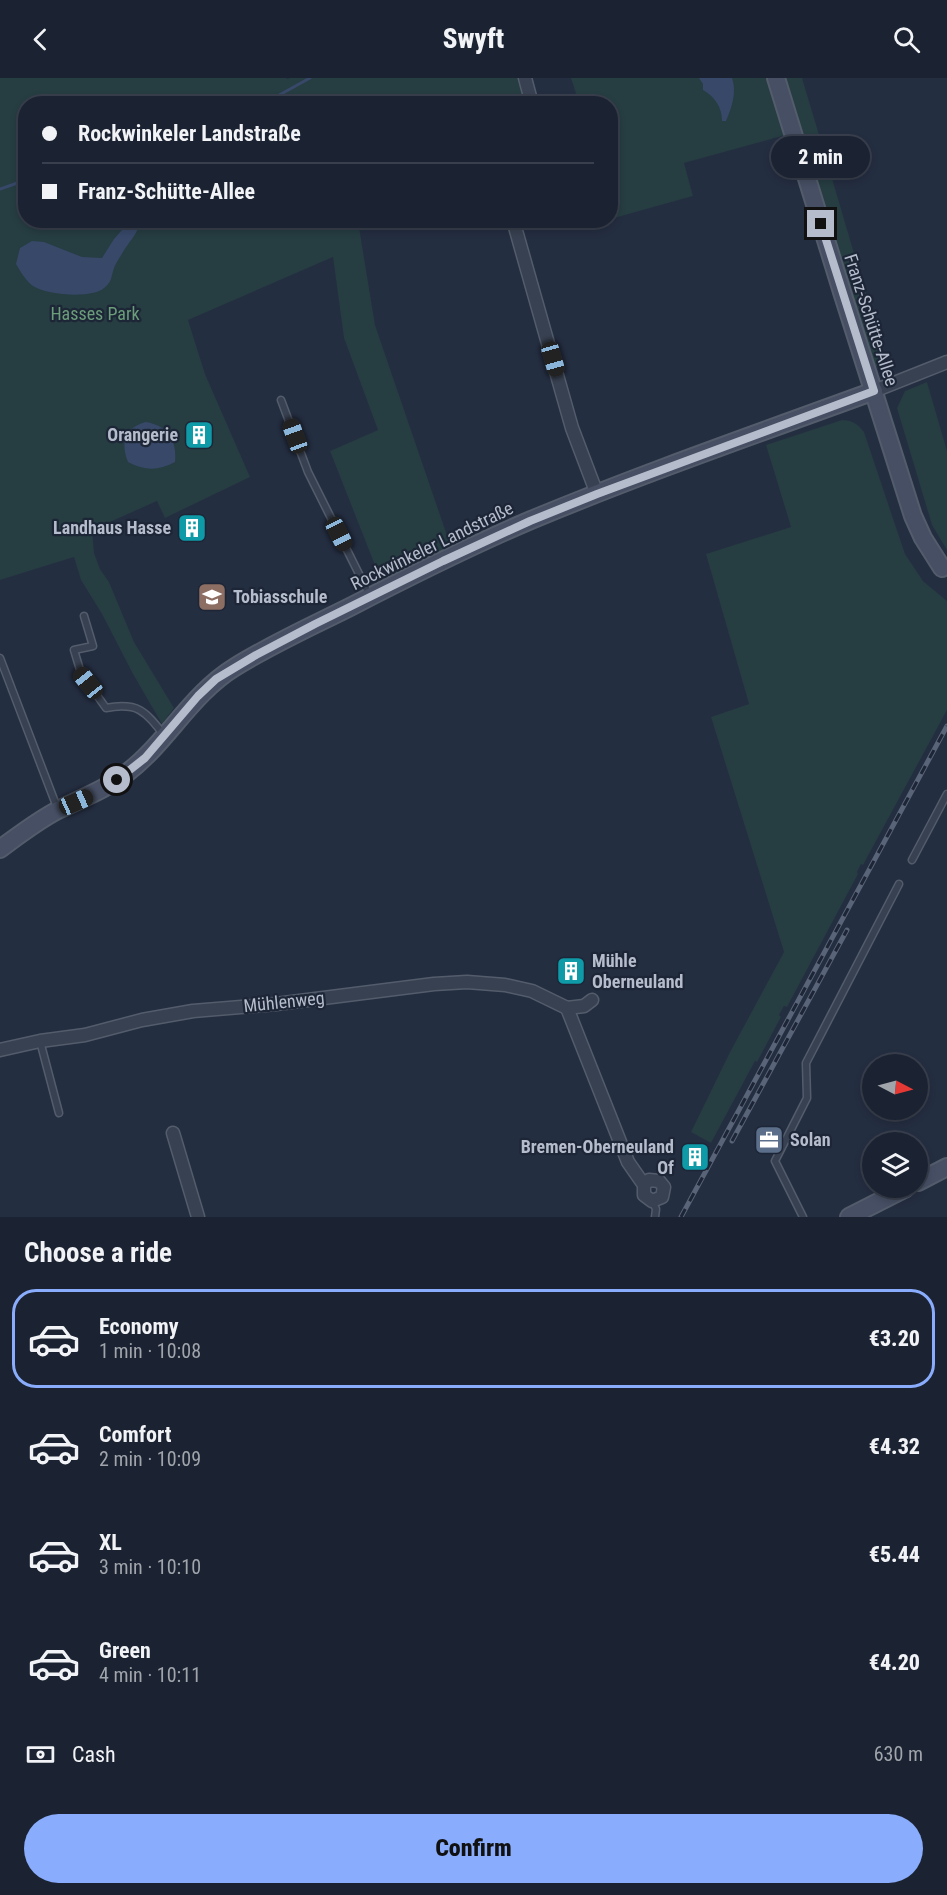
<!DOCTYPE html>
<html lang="en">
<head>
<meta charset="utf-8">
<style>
  :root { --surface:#1b2231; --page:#282f3d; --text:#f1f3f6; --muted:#a0a4ab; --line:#393f4d; --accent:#89acfc }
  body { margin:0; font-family:"Roboto Condensed",sans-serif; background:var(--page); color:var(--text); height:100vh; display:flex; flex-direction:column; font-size:22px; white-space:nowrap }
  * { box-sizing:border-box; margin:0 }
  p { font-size:20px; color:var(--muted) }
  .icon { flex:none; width:33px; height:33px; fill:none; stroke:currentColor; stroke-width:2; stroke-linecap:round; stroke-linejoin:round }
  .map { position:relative; height:1139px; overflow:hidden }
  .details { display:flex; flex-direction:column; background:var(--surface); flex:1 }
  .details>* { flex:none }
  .guide { position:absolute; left:18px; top:18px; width:600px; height:132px; border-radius:24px; box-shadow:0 3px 9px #0003,0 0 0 2px var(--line); display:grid; align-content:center; height:132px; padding:0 24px; background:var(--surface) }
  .needle { width:39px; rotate:96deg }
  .controls { position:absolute; left:862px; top:976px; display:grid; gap:12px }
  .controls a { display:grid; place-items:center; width:66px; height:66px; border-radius:50%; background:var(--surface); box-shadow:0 3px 9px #0003,0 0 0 2px var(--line); font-size:30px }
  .end { position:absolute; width:27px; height:27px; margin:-14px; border:8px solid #b5bccb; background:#111; box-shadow:0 0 0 3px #111 }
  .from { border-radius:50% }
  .bubble { position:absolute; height:42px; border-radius:21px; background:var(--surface); box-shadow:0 3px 9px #0003,0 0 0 2px var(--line); font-size:20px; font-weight:800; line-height:42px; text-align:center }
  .car { position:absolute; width:18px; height:36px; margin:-18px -9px; border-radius:8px; box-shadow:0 0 4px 2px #0007; background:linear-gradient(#222 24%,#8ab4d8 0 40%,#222 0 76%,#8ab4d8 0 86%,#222 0) }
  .guide b { display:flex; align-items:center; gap:21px; height:57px; font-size:22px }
  .guide b+b { border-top:2px solid var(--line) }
  .guide i { width:15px; height:15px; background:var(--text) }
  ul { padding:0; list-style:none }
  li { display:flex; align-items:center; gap:18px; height:99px; margin:0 12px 9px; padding:0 12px; border:3px solid transparent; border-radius:24px }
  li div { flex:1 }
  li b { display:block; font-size:22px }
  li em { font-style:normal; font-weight:800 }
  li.current { border-color:var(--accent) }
  li>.icon { width:54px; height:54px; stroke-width:1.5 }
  h2 { padding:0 24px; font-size:27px; line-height:72px }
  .pay { display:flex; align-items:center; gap:15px; height:66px; padding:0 24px; font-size:22px }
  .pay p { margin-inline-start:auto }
  .action { display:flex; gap:12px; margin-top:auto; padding:12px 24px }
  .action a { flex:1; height:69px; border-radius:36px; background:var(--accent); color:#111; font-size:24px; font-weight:800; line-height:69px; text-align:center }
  header { display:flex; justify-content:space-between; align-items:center; height:78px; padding:0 24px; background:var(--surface); font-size:27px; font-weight:800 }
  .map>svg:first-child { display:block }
</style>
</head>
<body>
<header><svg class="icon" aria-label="back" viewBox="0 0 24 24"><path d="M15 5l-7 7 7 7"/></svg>Swyft<svg class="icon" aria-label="search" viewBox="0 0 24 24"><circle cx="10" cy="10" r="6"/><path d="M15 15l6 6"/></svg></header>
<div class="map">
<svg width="947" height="1139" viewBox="0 0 947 1139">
  <rect width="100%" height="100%" fill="#242e41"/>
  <g fill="#263d42">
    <path d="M0,0H286L287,1L290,0H521L529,25L26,26V142L358,143L375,247L451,469L382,505L330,373L378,352L344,260L333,179L188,242L205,296L250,399L165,440L157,423L92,452L94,475L100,491L109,504L134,564L174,630L162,646L133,596L102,536L81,502L74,479L0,502Z"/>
    <path d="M571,0H771L789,56L684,85L693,118L614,140L610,129V26L579,25Z"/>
    <path d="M781,0H802L829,90L814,94L808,90Z"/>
    <path d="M831,97L886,284V286L876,289L856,246L814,108L818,102Z"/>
    <path d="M927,304L947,373V472L932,447L897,330L905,313Z"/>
    <path d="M842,342C852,342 858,346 864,354L905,476L923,503L947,523V632L863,787L861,786L857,794L858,796L787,929L784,928L779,937L781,939L757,984L755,983L711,1065L691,1054L730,974L784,874L711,639L749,626L706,476L791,449L766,367Z"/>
  </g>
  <g fill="#374869">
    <path d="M699,0H732C737,14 732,29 726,43H722C722,29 715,19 703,12V6Z"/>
    <path d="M130,143H140C140,153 128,165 123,174C120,179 116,185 114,190C111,199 112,204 104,210C92,221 46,217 33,208C25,202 21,194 16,186L20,170L32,163L44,164L82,179L102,180L114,161Z"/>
    <path d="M146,344C168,348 177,362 175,384C158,393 145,393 128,384C120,365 125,349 146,344Z"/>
  </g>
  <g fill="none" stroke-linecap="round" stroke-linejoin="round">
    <g stroke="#374869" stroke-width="3">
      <path d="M263,26L310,0"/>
      <path d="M0,111L26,102"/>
    </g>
    <g stroke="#535c6b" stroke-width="9">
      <g id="lane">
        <path d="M281,322L308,394L370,518"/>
        <path d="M84,538L93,568L74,572L81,595L106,630C138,624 145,633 164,657"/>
        <path d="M0,580L58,732"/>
        <path d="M912,782L947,716"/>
        <path d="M40,963L59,1035"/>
        <path d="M652,1123L656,1131L655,1139"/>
        <path d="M803,1139L775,1083L807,1020L806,985L899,806"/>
      </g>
    </g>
    <g stroke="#535c6b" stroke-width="15">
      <g id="street">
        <path d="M525,0L532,26"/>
        <path d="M513,142L572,350L597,416"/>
        <path d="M874,313L947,284"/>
        <path d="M567,930L628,1084L644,1107V1117L652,1123L662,1119L664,1109L659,1103L649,1102L644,1107"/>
        <path d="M0,972L40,963L85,957L142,942L193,933L276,926L434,906L467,904L505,907L532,913L567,930L584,928L592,922"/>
        <path d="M173,1055L198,1139"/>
      </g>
    </g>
    <g stroke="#535c6b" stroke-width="20">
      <g id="secondary">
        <path d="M776,0L842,214L913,438L923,460L942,490"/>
        <path d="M0,771C19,757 37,743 58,732C82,720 107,711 128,694C168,663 191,616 235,589C272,566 312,548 350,529C410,498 470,468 531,442C644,395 759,355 874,313"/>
        <path d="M918,1104L947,1089"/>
        <path d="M849,1139L906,1110"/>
      </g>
    </g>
    <use href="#lane" stroke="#384151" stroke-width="6"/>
    <use href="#street" stroke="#384151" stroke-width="12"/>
    <use href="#secondary" stroke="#464f64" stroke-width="16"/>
    <g stroke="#5a6478" stroke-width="5">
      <g id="rail">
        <path d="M732,1063L847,852"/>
        <path d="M681,1139L947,648"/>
      </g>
    </g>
    <use href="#rail" stroke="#1d2636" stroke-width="3" stroke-dasharray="9" stroke-linecap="butt"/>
  </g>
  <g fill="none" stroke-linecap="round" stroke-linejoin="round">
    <path stroke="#b5bccb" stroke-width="8" d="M117,702L145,680L198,618L216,601L256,577L315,546L443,483L530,443L597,416L874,313L821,146"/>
  </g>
  <defs>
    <g id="building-square" transform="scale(1.5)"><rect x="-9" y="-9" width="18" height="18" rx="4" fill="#0f9aa8" stroke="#1d2636"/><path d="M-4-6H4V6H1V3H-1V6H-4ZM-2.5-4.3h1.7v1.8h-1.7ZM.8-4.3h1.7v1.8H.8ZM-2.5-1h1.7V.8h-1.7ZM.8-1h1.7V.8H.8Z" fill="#fff"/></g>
    <g id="school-square" transform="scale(1.5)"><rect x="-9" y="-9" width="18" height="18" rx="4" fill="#8d6e63" stroke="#1d2636"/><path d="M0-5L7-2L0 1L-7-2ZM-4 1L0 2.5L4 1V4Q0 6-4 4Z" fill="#fff"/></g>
    <g id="office-square" transform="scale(1.5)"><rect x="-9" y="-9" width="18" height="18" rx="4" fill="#5c6f8a" stroke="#1d2636"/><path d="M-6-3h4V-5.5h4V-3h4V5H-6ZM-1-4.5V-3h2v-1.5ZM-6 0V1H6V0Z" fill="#fff"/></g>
  </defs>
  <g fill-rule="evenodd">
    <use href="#building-square" x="199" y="357"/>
    <use href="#building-square" x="192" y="450"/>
    <use href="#school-square" x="212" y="519"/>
    <use href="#building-square" x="571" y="893"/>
    <use href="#office-square" x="769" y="1062"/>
    <use href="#building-square" x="695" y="1079"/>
  </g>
  <g text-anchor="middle" stroke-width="4.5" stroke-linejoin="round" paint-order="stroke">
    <g font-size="18" fill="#6b9d7a" stroke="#1d2636">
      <text x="95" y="242">Hasses Park</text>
    </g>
    <g font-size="18" fill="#b5bccb" stroke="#1d2636">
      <text transform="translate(871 242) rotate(72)" y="6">Franz-Schütte-Allee</text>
      <text transform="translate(432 468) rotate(-26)" y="6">Rockwinkeler Landstraße</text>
      <text transform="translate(284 924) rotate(-6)" y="6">Mühlenweg</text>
    </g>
    <g font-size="18" font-weight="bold" fill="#b5bccb" stroke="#1d2636" text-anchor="end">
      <text x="178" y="363">Orangerie</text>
      <text x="171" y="456">Landhaus Hasse</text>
      <text x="233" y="525" text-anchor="start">Tobiasschule</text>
      <text x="592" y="889" text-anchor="start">Mühle<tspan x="592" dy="21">Oberneuland</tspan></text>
      <text x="790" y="1068" text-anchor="start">Solan</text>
      <text x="674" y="1075">Bremen-Oberneuland<tspan x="674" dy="21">Of</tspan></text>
    </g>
  </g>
</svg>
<div class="controls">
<a><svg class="needle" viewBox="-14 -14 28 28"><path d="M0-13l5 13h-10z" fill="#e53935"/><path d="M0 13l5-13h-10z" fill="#a0a4ab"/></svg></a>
<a><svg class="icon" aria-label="layers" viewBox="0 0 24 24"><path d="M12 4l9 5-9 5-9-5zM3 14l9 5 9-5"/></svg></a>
</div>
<i class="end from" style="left:117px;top:702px"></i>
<i class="end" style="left:821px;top:146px"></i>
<div class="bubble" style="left:771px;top:58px;width:99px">2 min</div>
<i class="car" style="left:553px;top:281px;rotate:164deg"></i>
<i class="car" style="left:295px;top:358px;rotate:340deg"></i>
<i class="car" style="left:339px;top:456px;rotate:153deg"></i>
<i class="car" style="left:88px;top:605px;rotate:321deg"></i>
<i class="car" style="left:76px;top:724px;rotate:66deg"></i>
<div class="guide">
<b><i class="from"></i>Rockwinkeler Landstraße</b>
<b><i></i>Franz-Schütte-Allee</b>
</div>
</div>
<section class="details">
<h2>Choose a ride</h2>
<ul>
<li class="current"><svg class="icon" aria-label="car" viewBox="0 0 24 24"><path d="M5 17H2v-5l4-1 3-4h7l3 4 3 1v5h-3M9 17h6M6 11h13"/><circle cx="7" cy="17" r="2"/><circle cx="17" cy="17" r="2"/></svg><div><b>Economy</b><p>1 min · 10:08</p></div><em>€3.20</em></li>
<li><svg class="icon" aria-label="car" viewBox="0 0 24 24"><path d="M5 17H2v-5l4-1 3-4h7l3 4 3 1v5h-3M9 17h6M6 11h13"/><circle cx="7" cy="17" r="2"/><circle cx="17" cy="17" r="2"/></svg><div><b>Comfort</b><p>2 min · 10:09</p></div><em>€4.32</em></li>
<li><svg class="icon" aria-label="car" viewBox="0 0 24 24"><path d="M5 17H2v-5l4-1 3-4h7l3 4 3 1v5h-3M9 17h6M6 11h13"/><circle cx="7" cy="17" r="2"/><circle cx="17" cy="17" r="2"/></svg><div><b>XL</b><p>3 min · 10:10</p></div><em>€5.44</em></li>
<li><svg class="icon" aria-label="car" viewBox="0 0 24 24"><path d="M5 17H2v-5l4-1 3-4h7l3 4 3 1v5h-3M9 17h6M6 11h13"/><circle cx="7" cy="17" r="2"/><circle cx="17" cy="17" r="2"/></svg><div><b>Green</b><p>4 min · 10:11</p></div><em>€4.20</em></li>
</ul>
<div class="pay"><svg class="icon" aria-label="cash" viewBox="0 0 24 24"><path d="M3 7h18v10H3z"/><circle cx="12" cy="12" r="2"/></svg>Cash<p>630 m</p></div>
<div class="action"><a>Confirm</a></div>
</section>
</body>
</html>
